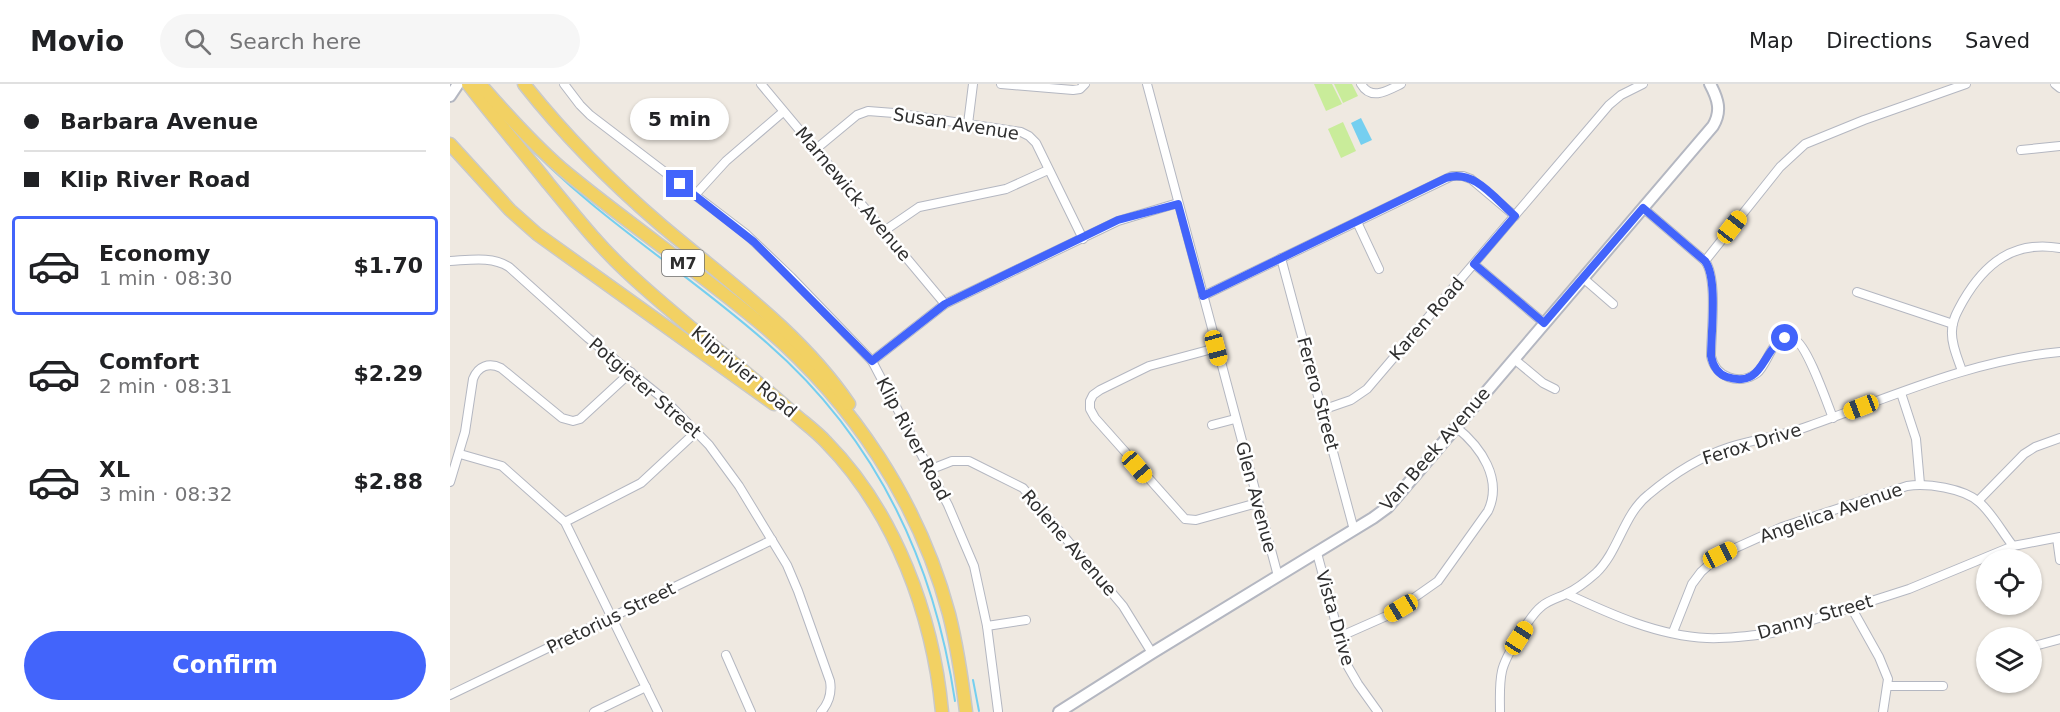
<!DOCTYPE html>
<html lang="en">
<head>
<meta charset="utf-8">
<style>
  :root { --surface:#fff; --page:#f6f6f6; --text:#202124; --muted:#757577; --line:#e0e0e0; --accent:#4264fb }
  body { margin:0; font-family:"DejaVu Sans",sans-serif; background:var(--page); color:var(--text); height:100vh; display:flex; flex-direction:column; font-size:22px; white-space:nowrap }
  * { box-sizing:border-box; margin:0 }
  p { font-size:20px; color:var(--muted) }
  .icon { flex:none; width:33px; height:33px; fill:none; stroke:currentColor; stroke-width:2; stroke-linecap:round; stroke-linejoin:round }
  .map { position:relative; flex:1; overflow:hidden }
  .sheet { display:flex; flex-direction:column; background:var(--surface); width:450px }
  .sheet>* { flex:none }
  .hud { display:grid; align-content:center; height:132px; padding:0 24px; background:var(--surface) }
  .fabs { position:absolute; left:1526px; top:465px; display:grid; gap:12px }
  .fabs a { display:grid; place-items:center; width:66px; height:66px; border-radius:50%; background:var(--surface); box-shadow:0 2px 4px #0004; font-size:30px }
  .end { position:absolute; width:27px; height:27px; margin:-14px; border:8px solid #4264fb; background:#fff; box-shadow:0 0 0 3px #fff }
  .from { border-radius:50% }
  .bubble { position:absolute; height:42px; border-radius:21px; background:var(--surface); box-shadow:0 2px 4px #0004; font-size:20px; font-weight:700; line-height:42px; text-align:center }
  .car { position:absolute; width:18px; height:36px; margin:-18px -9px; border-radius:8px; box-shadow:0 0 4px 2px #0007; background:linear-gradient(#f5c518 24%,#345 0 40%,#f5c518 0 76%,#345 0 86%,#f5c518 0) }
  .hud b { display:flex; align-items:center; gap:21px; height:57px; font-size:22px }
  .hud b+b { border-top:2px solid var(--line) }
  .hud i { width:15px; height:15px; background:var(--text) }
  ul { padding:0; list-style:none }
  li { display:flex; align-items:center; gap:18px; height:99px; margin:0 12px 9px; padding:0 12px; border:3px solid transparent; border-radius:6px }
  li div { flex:1 }
  li b { display:block; font-size:22px }
  li em { font-style:normal; font-weight:700 }
  li.selected { border-color:var(--accent) }
  li>.icon { width:54px; height:54px; stroke-width:1.5 }
  .primary-button { display:flex; gap:12px; margin-top:auto; padding:12px 24px }
  .primary-button a { flex:1; height:69px; border-radius:36px; background:var(--accent); color:#fff; font-size:24px; font-weight:700; line-height:69px; text-align:center }
  header { display:flex; align-items:center; gap:36px; box-sizing:border-box; height:84px; padding:0 30px; background:var(--surface); border-bottom:2px solid var(--line) }
  header strong { font-size:28px }
  nav { display:flex; gap:33px; margin-inline-start:auto; font-size:21px }
  .search { width:420px; height:54px; background:var(--page); display:flex; align-items:center; gap:15px; box-sizing:border-box; padding:0 21px; border-radius:33px; color:var(--muted); font-size:22px }
  main { display:flex; flex:1; min-height:0 }
  .map>svg:first-child { display:block }
</style>
</head>
<body>
<header>
<strong>Movio</strong>
<div class="search"><svg class="icon" aria-label="search" viewBox="0 0 24 24"><circle cx="10" cy="10" r="6"/><path d="M15 15l6 6"/></svg>Search here</div>
<nav><a>Map</a><a>Directions</a><a>Saved</a></nav>
</header>
<main>
<section class="sheet">
<div class="hud">
<b><i class="from"></i>Barbara Avenue</b>
<b><i></i>Klip River Road</b>
</div>
<ul>
<li class="selected"><svg class="icon" aria-label="car" viewBox="0 0 24 24"><path d="M5 17H2v-5l4-1 3-4h7l3 4 3 1v5h-3M9 17h6M6 11h13"/><circle cx="7" cy="17" r="2"/><circle cx="17" cy="17" r="2"/></svg><div><b>Economy</b><p>1 min · 08:30</p></div><em>$1.70</em></li>
<li><svg class="icon" aria-label="car" viewBox="0 0 24 24"><path d="M5 17H2v-5l4-1 3-4h7l3 4 3 1v5h-3M9 17h6M6 11h13"/><circle cx="7" cy="17" r="2"/><circle cx="17" cy="17" r="2"/></svg><div><b>Comfort</b><p>2 min · 08:31</p></div><em>$2.29</em></li>
<li><svg class="icon" aria-label="car" viewBox="0 0 24 24"><path d="M5 17H2v-5l4-1 3-4h7l3 4 3 1v5h-3M9 17h6M6 11h13"/><circle cx="7" cy="17" r="2"/><circle cx="17" cy="17" r="2"/></svg><div><b>XL</b><p>3 min · 08:32</p></div><em>$2.88</em></li>
</ul>
<div class="primary-button"><a>Confirm</a></div>
</section>
<div class="map">
<svg width="1610" height="628" viewBox="0 0 1610 628">
  <rect width="100%" height="100%" fill="#efe9e1"/>
  <g fill="#c9ec9a">
    <path d="M864,0H882L892,20L876,27Z"/>
    <path d="M884,0H902L908,12L893,19Z"/>
    <path d="M893,38L906,67L891,74L878,45Z"/>
  </g>
  <path fill="#75cff0" d="M911,34L922,56L911,61L901,39Z"/>
  <g fill="none" stroke-linecap="round" stroke-linejoin="round">
    <g stroke="#75cff0" stroke-width="2">
      <path d="M70,53C144,133 236,187 317,259C426,354 484,477 505,617"/>
      <path d="M523,596L529,627"/>
    </g>
    <g stroke="#b4b7c1" stroke-width="10">
      <g id="street">
        <path d="M114,0L130,21L140,31L296,150L341,193L422,277L498,421L524,482L537,542L548,627"/>
        <path d="M311,0L495,220"/>
        <path d="M551,0L623,6L630,5L635,0"/>
        <path d="M697,0L828,492"/>
        <path d="M911,0C921,17 937,7 951,0"/>
        <path d="M1605,0L1610,4"/>
        <path d="M518,40L523,0"/>
        <path d="M366,65L407,31L418,27L444,29L571,48L579,52L586,59L633,155"/>
        <path d="M1571,66L1610,62"/>
        <path d="M245,111L276,77L333,28"/>
        <path d="M1193,124L1255,177C1268,194 1261,249 1261,272C1265,293 1289,302 1307,289C1319,280 1323,245 1345,256C1357,261 1377,319 1383,334"/>
        <path d="M907,138L929,185"/>
        <path d="M434,147L469,123L556,105L598,86"/>
        <path d="M831,174L904,446"/>
        <path d="M0,177C20,176 42,172 59,183L138,254L215,316L259,361L289,402L337,481L348,507L380,597C382,609 379,619 371,628"/>
        <path d="M1255,177L1330,83L1355,60L1414,36L1516,0"/>
        <path d="M1024,180L1094,239"/>
        <path d="M1133,194L1163,220"/>
        <path d="M1407,208L1503,240"/>
        <path d="M753,212L1002,92H1013L1021,95L1065,132"/>
        <path d="M766,264L699,282L650,306L643,311L640,317V325L645,334L735,435L746,436L807,419"/>
        <path d="M1064,275L1093,299L1105,305"/>
        <path d="M422,277L495,220L668,137L728,119"/>
        <path d="M1512,287C1508,275 1501,260 1502,247C1502,236 1508,226 1513,217C1535,179 1564,156 1610,164"/>
        <path d="M1451,309L1466,355L1470,400"/>
        <path d="M872,326L901,316L917,305L1159,21L1171,11L1193,0"/>
        <path d="M762,341L785,335"/>
        <path d="M10,370L52,382L115,438L208,628"/>
        <path d="M479,386L502,377H519L573,404L673,522L702,569"/>
        <path d="M0,398L15,348L23,295C28,282 39,278 51,284L112,334L123,337L130,335L181,288"/>
        <path d="M1528,417L1574,370L1585,363L1610,354"/>
        <path d="M115,438L191,399L247,347"/>
        <path d="M1607,454L1610,476"/>
        <path d="M867,469L897,581L908,600L928,628"/>
        <path d="M1117,510C1160,530 1208,552 1257,554C1279,555 1300,552 1322,549L1459,505L1563,462L1610,453"/>
        <path d="M1401,523L1429,573L1438,595L1433,628"/>
        <path d="M537,542L576,536"/>
        <path d="M1223,548L1242,500L1251,488L1270,471L1332,443L1457,402C1477,399 1513,404 1529,418C1542,429 1552,448 1563,462"/>
        <path d="M889,553L941,530L988,497L1038,427C1053,395 1031,363 1006,343"/>
        <path d="M1581,563L1610,555"/>
        <path d="M276,571L301,628"/>
        <path d="M1438,602H1493"/>
        <path d="M0,611L322,456"/>
        <path d="M144,628L196,603"/>
        <path d="M1050,628C1050,615 1049,600 1052,587C1055,573 1080,531 1092,522C1099,516 1108,514 1116,510C1127,505 1137,497 1146,489C1169,467 1173,431 1198,411C1223,390 1249,373 1280,363C1306,355 1333,352 1359,342C1441,313 1522,276 1610,268"/>
      </g>
    </g>
    <g stroke="#b4b7c1" stroke-width="14">
      <g id="secondary">
        <path d="M0,12L8,0"/>
        <path d="M609,628L702,569L923,434L938,423L1263,42C1272,27 1268,15 1260,0"/>
      </g>
    </g>
    <g stroke="#c9c9c9" stroke-width="15">
      <g id="primary">
        <path d="M18,0C44,34 72,66 98,99C123,129 147,160 176,187C229,237 288,280 342,328C353,338 366,347 376,358C445,428 483,531 492,628"/>
        <path d="M30,0C56,30 82,59 112,85C178,140 250,188 316,244C403,319 469,418 499,530C507,562 512,595 516,628"/>
        <path d="M74,0C115,52 161,98 211,141C277,197 350,248 399,320"/>
        <path d="M0,60L60,126L87,150L324,320"/>
      </g>
    </g>
    <use href="#street" stroke="#fff" stroke-width="8"/>
    <use href="#secondary" stroke="#fff" stroke-width="10"/>
    <use href="#primary" stroke="#f2d163" stroke-width="12"/>
  </g>
  <g fill="none" stroke-linecap="round" stroke-linejoin="round">
    <path stroke="#4264fb" stroke-width="8" d="M230,100L304,158L422,277L495,220L668,136L728,120L753,212L996,94C1024,84 1046,116 1065,132L1024,180L1094,239L1193,124L1255,177C1268,194 1261,249 1261,272C1263,282 1267,290 1277,293C1314,305 1311,266 1335,254"/>
  </g>
  <g text-anchor="middle" stroke-width="5" stroke-linejoin="round" paint-order="stroke">
    <rect fill="#fff" stroke="#6d6d6d" stroke-width="1.5" x="212" y="166" width="42" height="26" rx="4.5"/>
    <g font-size="16" font-weight="bold" fill="#2e2e2e">
      <text x="233" y="185">M7</text>
    </g>
    <g font-size="18" fill="#2e2e2e" stroke="#fff">
      <text transform="translate(506 40) rotate(9)" y="6">Susan Avenue</text>
      <text transform="translate(403 110) rotate(50)" y="6">Marnewick Avenue</text>
      <text transform="translate(977 235) rotate(-49)" y="6">Karen Road</text>
      <text transform="translate(294 288) rotate(40)" y="6">Kliprivier Road</text>
      <text transform="translate(195 304) rotate(41)" y="6">Potgieter Street</text>
      <text transform="translate(868 310) rotate(75)" y="6">Ferero Street</text>
      <text transform="translate(463 355) rotate(62)" y="6">Klip River Road</text>
      <text transform="translate(1302 360) rotate(-17)" y="6">Ferox Drive</text>
      <text transform="translate(985 365) rotate(-49)" y="6">Van Beek Avenue</text>
      <text transform="translate(806 413) rotate(75)" y="6">Glen Avenue</text>
      <text transform="translate(1381 429) rotate(-19)" y="6">Angelica Avenue</text>
      <text transform="translate(619 459) rotate(49)" y="6">Rolene Avenue</text>
      <text transform="translate(1365 533) rotate(-16)" y="6">Danny Street</text>
      <text transform="translate(161 534) rotate(-26)" y="6">Pretorius Street</text>
      <text transform="translate(885 534) rotate(74)" y="6">Vista Drive</text>
    </g>
  </g>
</svg>
<div class="fabs">
<a><svg class="icon" aria-label="locate" viewBox="0 0 24 24"><circle cx="12" cy="12" r="6"/><path d="M12 2v4M12 18v4M2 12h4M18 12h4"/></svg></a>
<a><svg class="icon" aria-label="layers" viewBox="0 0 24 24"><path d="M12 4l9 5-9 5-9-5zM3 14l9 5 9-5"/></svg></a>
</div>
<i class="end from" style="left:1335px;top:254px"></i>
<i class="end" style="left:230px;top:100px"></i>
<div class="bubble" style="left:180px;top:14px;width:99px">5 min</div>
<i class="car" style="left:1282px;top:143px;rotate:38deg"></i>
<i class="car" style="left:766px;top:264px;rotate:165deg"></i>
<i class="car" style="left:1411px;top:323px;rotate:249deg"></i>
<i class="car" style="left:687px;top:383px;rotate:139deg"></i>
<i class="car" style="left:1270px;top:471px;rotate:63deg"></i>
<i class="car" style="left:951px;top:524px;rotate:239deg"></i>
<i class="car" style="left:1069px;top:554px;rotate:33deg"></i>
</div>
</main>
</body>
</html>
